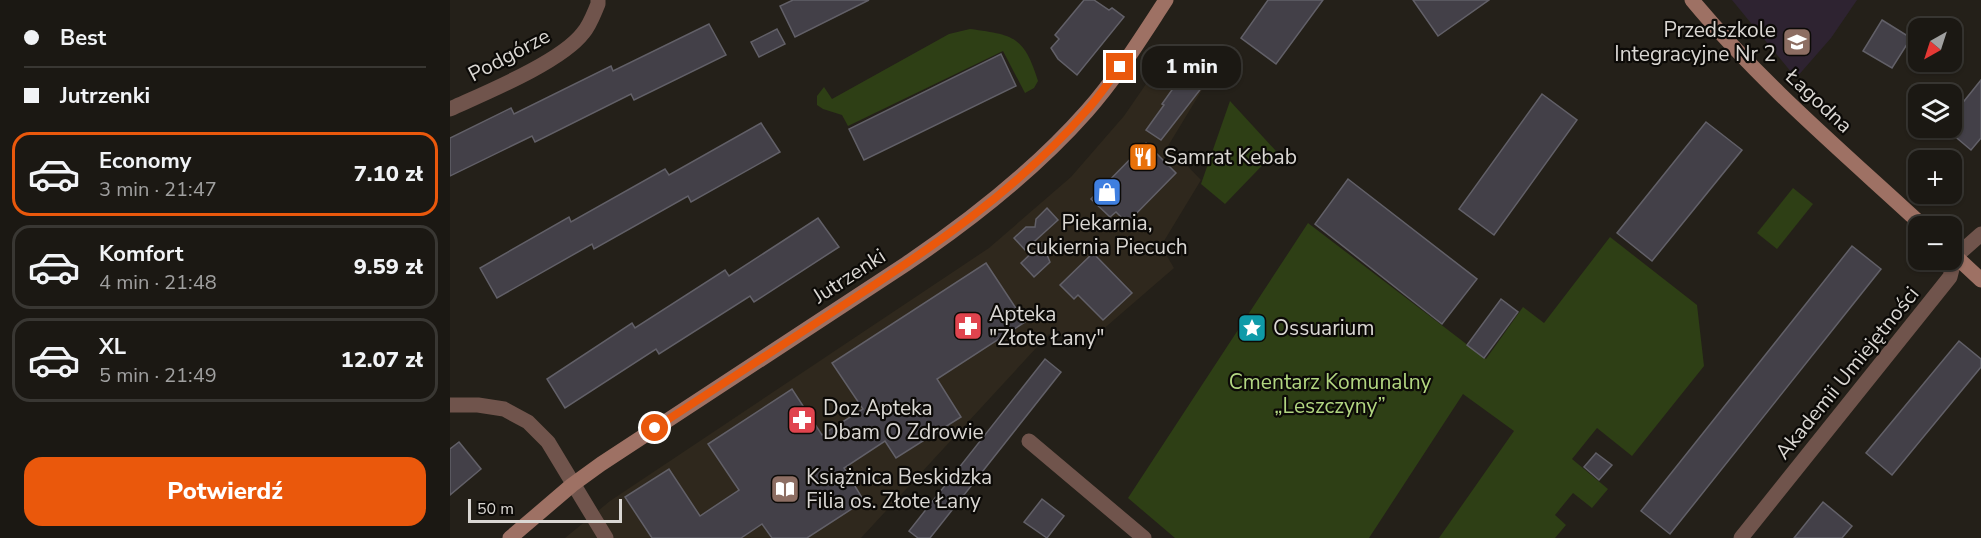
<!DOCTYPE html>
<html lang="pl">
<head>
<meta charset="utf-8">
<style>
  :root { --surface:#1b1813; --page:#24211c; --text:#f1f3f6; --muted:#a0a0a0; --line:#393733; --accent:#ea580c }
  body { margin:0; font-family:"Nunito Sans",sans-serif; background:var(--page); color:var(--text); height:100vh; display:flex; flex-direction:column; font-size:22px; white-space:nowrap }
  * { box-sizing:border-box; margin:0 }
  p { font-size:20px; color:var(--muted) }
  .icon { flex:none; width:33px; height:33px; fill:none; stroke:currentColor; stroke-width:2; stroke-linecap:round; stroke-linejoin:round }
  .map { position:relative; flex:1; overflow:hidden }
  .side { display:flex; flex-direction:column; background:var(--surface); width:450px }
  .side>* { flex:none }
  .guide { display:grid; align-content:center; height:132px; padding:0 24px; background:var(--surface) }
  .needle { width:39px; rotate:219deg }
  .controls { position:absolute; left:1458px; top:18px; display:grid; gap:12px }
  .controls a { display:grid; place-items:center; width:54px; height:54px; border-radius:12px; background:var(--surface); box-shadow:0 2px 4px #0004,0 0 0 2px var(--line); font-size:30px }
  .scale { position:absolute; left:18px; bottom:15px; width:154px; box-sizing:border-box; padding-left:6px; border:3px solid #dad7d3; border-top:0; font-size:16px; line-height:21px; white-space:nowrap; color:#dad7d3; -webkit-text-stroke:4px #0c0a07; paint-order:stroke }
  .end { position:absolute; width:27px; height:27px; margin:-14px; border:8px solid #ea580c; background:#fff; box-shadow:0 0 0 3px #fff }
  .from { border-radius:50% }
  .bubble { position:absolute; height:42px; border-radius:18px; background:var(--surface); box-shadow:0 2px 4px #0004,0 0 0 2px var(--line); font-size:20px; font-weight:800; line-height:42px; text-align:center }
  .guide b { display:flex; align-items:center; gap:21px; height:57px; font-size:22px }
  .guide b+b { border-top:2px solid var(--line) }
  .guide i { width:15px; height:15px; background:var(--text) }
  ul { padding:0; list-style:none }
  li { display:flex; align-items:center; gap:18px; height:84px; margin:0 12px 9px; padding:0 12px; border:3px solid var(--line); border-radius:18px }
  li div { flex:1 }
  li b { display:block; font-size:22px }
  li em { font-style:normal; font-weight:800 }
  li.active { border-color:var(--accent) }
  li>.icon { width:54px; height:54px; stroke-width:1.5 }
  .action { display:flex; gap:12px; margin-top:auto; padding:12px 24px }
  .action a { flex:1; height:69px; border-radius:18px; background:var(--accent); color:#fff; font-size:24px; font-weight:800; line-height:69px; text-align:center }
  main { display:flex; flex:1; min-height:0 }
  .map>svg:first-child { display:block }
</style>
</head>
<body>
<main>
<section class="side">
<div class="guide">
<b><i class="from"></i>Best</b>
<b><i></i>Jutrzenki</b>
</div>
<ul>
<li class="active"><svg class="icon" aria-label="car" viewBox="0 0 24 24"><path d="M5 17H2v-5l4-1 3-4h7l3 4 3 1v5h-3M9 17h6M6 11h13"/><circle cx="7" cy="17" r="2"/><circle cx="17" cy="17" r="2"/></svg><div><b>Economy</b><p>3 min · 21:47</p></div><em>7.10 zł</em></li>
<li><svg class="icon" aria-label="car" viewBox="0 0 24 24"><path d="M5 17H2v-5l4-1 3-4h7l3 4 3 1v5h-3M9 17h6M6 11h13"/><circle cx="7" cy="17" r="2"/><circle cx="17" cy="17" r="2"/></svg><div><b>Komfort</b><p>4 min · 21:48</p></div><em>9.59 zł</em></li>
<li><svg class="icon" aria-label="car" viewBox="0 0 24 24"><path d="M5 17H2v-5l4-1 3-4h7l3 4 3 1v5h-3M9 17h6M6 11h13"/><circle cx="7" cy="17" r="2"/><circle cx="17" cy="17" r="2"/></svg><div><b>XL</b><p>5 min · 21:49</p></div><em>12.07 zł</em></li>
</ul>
<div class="action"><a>Potwierdź</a></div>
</section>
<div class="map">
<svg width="1531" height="538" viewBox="0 0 1531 538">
  <rect width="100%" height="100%" fill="#242019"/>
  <path fill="#2f281d" d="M716,55L758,80L718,146L751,180L711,246L724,268L643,338L599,334L411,538H115L160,501L539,248L621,177L674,116Z"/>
  <path fill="#2e2331" d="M1282,0H1407L1381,38L1346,78Z"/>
  <g fill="#2e3f15">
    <path d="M520,29C564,35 574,36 588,81L584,88L575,93L553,51L398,126L392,115L373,109L367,105V96L374,87L382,99L499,34Z"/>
    <path d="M780,101L826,151L775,204L751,184Z"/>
    <path d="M1343,188L1363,204L1327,249L1307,233Z"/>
    <path d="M858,223L1036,359L1073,307L1094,323L1160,237L1247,305L1254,366L1182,456L1147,428L1122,459L1158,489L1142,508L1123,493L1105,515L1116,525L1105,538H989L1064,431L1013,394L919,538H725L678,498Z"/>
  </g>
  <g fill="#434048" stroke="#626068" stroke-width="1.5">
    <path d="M343,0H419L345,37L330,6Z"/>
    <path d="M634,0H644L659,10L662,8L674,17L627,75L608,59L601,48L609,39L605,35Z"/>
    <path d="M818,0H873L826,64L791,38Z"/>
    <path d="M963,0H1039L988,36Z"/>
    <path d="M1432,20L1461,38L1442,68L1413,51Z"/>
    <path d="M259,24L276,55L184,100L181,94L85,142L82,136L0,176V138L61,108L64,114L161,66L163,71Z"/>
    <path d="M327,29L335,44L309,57L301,42Z"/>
    <path d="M551,54L566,86L414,160L399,129Z"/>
    <path d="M734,73L753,86L711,140L696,130L714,105L712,104Z"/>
    <path d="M1531,80V138L1521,150L1502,134V116Z"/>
    <path d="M1092,94L1127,120L1044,235L1009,209Z"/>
    <path d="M1256,122L1292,150L1202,261L1167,233Z"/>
    <path d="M311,123L330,152L241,202L238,196L144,249L142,244L47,298L30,268L119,217L121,222L215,169L219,175Z"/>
    <path d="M696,143L726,173L677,223L666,212L660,217L641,199Z"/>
    <path d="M898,179L1027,279L992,324L865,224Z"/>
    <path d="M597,208L608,220L575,250L564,238L576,227H585L586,219Z"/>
    <path d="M368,218L389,247L304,302L300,296L209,354L206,349L115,408L97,379L182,323L185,328L275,270L279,276Z"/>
    <path d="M592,243L600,262L584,277L571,263Z"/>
    <path d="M1402,246L1431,269L1220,534L1191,511Z"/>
    <path d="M643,253L682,293L653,320L628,295L624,299L610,285Z"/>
    <path d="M536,263L575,322L487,379L511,417L446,458L435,441L394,468L414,501L357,538H322L312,524L291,538H202L175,497L219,469L250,516L289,490L258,444L342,389L372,435L413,409L382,363Z"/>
    <path d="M1051,299L1068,312L1034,358L1017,345Z"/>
    <path d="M1509,341L1531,359V367L1442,475L1416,453Z"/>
    <path d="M595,359L611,372L480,538H468L459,531Z"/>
    <path d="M9,442L31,469L0,495V449Z"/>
    <path d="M1146,453L1162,465L1149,480L1134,467Z"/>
    <path d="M592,499L614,516L597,538L574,522Z"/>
    <path d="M1373,502L1402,526L1392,538H1344Z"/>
  </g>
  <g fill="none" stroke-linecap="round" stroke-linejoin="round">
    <g stroke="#70544c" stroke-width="15">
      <path d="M0,109C35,93 111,62 133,33C140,25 144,13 148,4V0"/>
      <path d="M0,405H28L54,409L78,422L98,442L156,538"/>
      <path d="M579,441L694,538"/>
      <path d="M1291,538L1500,277L1505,257L1531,234"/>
    </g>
    <g stroke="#9e7164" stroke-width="15">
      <path d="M1242,0C1311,83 1394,153 1473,226"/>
      <path d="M1502,253L1531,280"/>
      <path d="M60,538L122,485L151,464L456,264C521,220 584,171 637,111C667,77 691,38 716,0"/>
    </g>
  </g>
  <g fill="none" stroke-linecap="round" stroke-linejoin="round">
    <path stroke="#ea580c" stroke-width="8" d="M205,428C267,387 330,347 392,306C480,249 568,190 637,110C649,97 659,81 670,67"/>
  </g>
  <defs>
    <g id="school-square" transform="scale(1.5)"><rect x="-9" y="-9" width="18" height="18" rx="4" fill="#8d6e63" stroke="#0c0a07"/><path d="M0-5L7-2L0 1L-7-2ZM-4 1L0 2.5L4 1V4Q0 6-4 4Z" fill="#fff"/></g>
    <g id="restaurant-square" transform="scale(1.5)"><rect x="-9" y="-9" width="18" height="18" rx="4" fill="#e8710a" stroke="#0c0a07"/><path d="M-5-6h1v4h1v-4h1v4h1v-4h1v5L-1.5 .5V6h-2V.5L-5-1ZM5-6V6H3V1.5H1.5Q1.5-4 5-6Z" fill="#fff"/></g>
    <g id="shop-square" transform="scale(1.5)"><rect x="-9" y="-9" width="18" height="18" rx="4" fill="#3f7fe0" stroke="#0c0a07"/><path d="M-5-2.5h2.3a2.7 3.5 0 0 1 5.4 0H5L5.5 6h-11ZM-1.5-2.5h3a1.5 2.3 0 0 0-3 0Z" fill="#fff"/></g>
    <g id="pharmacy-square" transform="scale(1.5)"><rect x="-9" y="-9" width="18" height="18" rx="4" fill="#e0444e" stroke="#0c0a07"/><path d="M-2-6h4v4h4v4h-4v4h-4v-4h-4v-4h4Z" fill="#fff"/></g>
    <g id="sight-square" transform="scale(1.5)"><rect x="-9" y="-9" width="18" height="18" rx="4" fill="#0f9aa8" stroke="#0c0a07"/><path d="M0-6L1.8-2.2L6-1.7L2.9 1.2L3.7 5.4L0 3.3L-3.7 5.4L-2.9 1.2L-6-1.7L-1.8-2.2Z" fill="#fff"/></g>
    <g id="library-square" transform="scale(1.5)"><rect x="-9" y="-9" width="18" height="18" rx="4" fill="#8d6e63" stroke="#0c0a07"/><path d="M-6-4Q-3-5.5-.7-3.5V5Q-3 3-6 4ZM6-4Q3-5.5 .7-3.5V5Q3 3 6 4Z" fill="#fff"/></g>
  </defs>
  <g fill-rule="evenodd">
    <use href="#school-square" x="1347" y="42"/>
    <use href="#restaurant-square" x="693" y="157"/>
    <use href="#shop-square" x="657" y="192"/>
    <use href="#pharmacy-square" x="518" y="326"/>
    <use href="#sight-square" x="802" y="328"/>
    <use href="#pharmacy-square" x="352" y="420"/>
    <use href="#library-square" x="335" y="489"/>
  </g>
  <g text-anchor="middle" stroke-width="4.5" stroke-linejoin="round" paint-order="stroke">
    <g font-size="21" fill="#dad7d3" stroke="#0c0a07" text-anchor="start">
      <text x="1326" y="37" text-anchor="end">Przedszkole<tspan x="1326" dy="24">Integracyjne Nr 2</tspan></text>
      <text x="714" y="164">Samrat Kebab</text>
      <text x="657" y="230" text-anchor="middle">Piekarnia,<tspan x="657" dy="24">cukiernia Piecuch</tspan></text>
      <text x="539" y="321">Apteka<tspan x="539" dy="24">"Złote Łany"</tspan></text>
      <text x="823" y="335">Ossuarium</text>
      <text x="373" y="415">Doz Apteka<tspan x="373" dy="24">Dbam O Zdrowie</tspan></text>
      <text x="356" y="484">Książnica Beskidzka<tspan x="356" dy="24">Filia os. Złote Łany</tspan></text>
    </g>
    <g font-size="21" fill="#dad7d3" stroke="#0c0a07">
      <text transform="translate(59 55) rotate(-28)" y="7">Podgórze</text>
      <text transform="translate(1369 101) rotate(43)" y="7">Łagodna</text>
      <text transform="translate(399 276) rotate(-33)" y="7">Jutrzenki</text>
      <text transform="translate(1397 373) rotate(-51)" y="7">Akademii Umiejętności</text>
    </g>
    <g font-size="21" fill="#b2d681" stroke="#0c0a07">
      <text x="880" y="389">Cmentarz Komunalny<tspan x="880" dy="24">„Leszczyny”</tspan></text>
    </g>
  </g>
</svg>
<div class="controls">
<a><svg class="needle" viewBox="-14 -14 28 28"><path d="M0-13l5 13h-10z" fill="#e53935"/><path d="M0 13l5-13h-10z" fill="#a0a0a0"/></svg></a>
<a><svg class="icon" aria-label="layers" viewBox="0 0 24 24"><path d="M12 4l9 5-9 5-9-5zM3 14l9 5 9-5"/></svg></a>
<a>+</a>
<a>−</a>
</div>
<div class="scale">50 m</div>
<i class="end from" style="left:205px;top:428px"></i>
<i class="end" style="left:670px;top:67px"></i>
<div class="bubble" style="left:692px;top:46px;width:99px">1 min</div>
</div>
</main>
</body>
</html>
